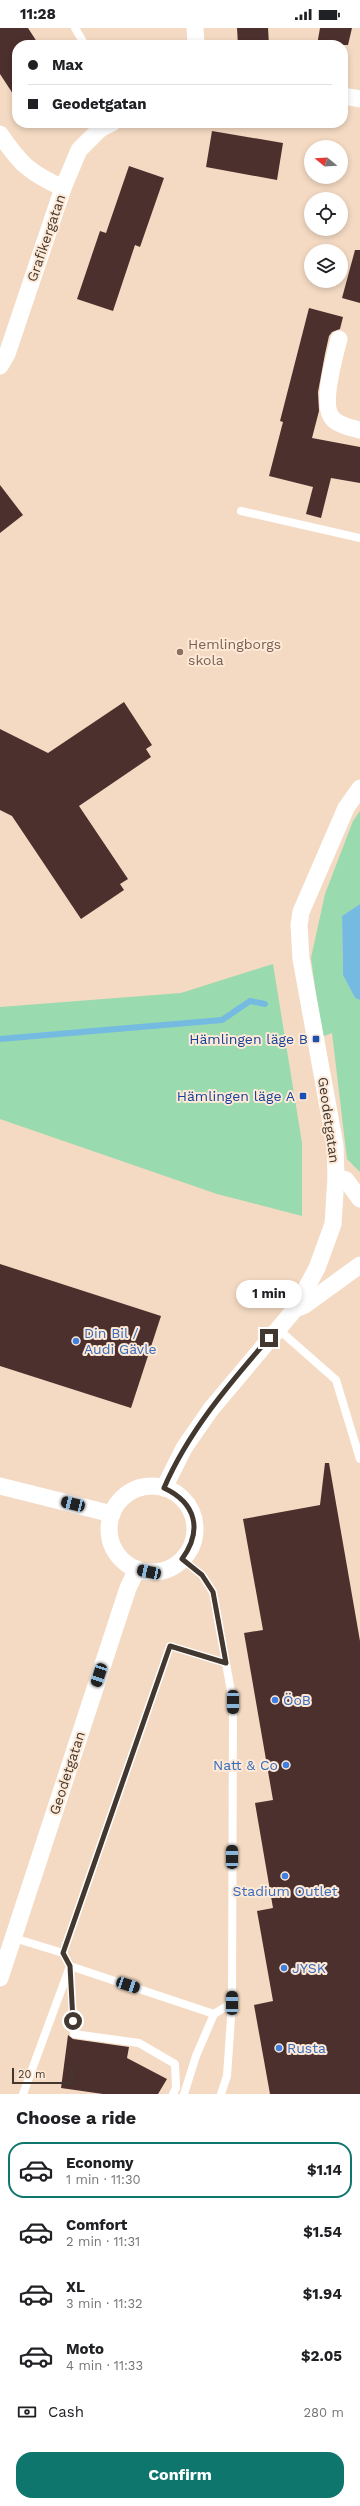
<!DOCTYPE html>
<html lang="en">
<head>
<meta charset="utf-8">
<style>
  :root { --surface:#fff; --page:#f2f2f2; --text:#202124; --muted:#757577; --line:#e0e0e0; --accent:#0f766e }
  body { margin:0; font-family:"Work Sans",sans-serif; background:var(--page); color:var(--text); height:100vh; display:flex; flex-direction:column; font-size:15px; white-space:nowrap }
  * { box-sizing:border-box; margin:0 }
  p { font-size:13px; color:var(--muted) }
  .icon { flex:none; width:22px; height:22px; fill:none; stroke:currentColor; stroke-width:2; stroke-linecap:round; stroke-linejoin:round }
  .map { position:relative; height:2066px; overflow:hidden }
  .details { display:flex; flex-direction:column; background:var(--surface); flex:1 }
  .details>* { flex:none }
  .banner { position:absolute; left:12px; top:12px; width:336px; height:88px; border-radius:16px; box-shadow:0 2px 6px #0003; display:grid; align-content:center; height:88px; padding:0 16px; background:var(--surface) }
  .needle { width:26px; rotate:288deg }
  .controls { position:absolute; left:304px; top:112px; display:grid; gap:8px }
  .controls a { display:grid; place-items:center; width:44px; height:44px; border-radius:50%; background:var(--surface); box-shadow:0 2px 6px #0003; font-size:20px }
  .scale { position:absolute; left:12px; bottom:10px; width:61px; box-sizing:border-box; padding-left:4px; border:2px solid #43382f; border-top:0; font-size:11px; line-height:14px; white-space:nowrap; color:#43382f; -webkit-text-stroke:3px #fee9d6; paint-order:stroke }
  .end { position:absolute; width:18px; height:18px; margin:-9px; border:5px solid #43382f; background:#fff; box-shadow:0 0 0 2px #fff }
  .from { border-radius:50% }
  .bubble { position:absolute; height:28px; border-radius:14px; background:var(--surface); box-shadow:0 2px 6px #0003; font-size:13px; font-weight:700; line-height:28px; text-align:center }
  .car { position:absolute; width:12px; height:24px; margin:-12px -6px; border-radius:5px; box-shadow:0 0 3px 1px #0007; background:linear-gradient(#222 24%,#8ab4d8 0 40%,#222 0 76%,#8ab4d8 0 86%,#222 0) }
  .banner b { display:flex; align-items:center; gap:14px; height:38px; font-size:15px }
  .banner b+b { border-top:1px solid var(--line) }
  .banner i { width:10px; height:10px; background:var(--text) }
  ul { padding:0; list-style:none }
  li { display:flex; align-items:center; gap:12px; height:56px; margin:0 8px 6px; padding:0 8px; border:2px solid transparent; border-radius:16px }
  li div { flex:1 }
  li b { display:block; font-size:15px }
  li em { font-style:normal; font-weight:700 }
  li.active { border-color:var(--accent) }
  li>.icon { width:36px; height:36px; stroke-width:1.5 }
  h2 { padding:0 16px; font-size:18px; line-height:48px }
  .pay { display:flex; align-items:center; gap:10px; height:44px; padding:0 16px; font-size:15px }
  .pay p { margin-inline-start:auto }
  .primary-button { display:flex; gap:8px; margin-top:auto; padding:8px 16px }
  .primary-button a { flex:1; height:46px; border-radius:16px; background:var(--accent); color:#fff; font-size:16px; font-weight:700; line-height:46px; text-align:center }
  .status { display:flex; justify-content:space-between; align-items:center; height:28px; padding:0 20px; background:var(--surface); direction:ltr }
  .status svg { height:11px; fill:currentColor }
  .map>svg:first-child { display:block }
</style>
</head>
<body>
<div class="status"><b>11:28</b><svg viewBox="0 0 49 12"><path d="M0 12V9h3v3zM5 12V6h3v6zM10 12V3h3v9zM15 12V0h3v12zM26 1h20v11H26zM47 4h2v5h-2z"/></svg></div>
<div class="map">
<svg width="360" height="2066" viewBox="0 0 360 2066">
  <rect width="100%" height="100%" fill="#f4dac3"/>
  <g fill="#99daaf">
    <path d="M360,783V876L342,888L343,947L355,970L360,972V1144L347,1131L332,1005L322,1009L311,930L325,866L353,793Z"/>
    <path d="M273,936L302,1115V1188L217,1166L0,1091V979L181,965Z"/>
  </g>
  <path fill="#74bae1" d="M360,876V972L355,970L343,947L342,888Z"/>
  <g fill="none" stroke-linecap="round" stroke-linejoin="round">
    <path stroke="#74bae1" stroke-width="6" d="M0,1011L222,992L250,973L265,976"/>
  </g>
  <g fill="#4c302d">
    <path d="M0,0H28L39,17H17V72L0,46Z"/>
    <path d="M237,0H268L269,17H238Z"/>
    <path d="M320,0H352L348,17H317Z"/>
    <path d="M212,103L283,115L277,152L206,139Z"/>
    <path d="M129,138L164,150L140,219L135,217L113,283L77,271L100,203L106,205Z"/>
    <path d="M355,222H360V275L342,270Z"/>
    <path d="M309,280L343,289L340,301L332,304L329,308L325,326L318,364L319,383L312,410L360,419V455L331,450L321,490L306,486L313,459L269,448L283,394L280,393Z"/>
    <path d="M0,457L23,487L0,505Z"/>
    <path d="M124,674L152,717L146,721L151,729L79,778L128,851L120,856L124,862L81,891L12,788L0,782V701L48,725Z"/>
    <path d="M0,1236L161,1288L131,1380L0,1338Z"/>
    <path d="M325,1435H329L360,1613V2066H270L254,1977L273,1973L257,1883L273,1880L255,1775L273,1772L244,1605L263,1602L243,1491L320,1477Z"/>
    <path d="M68,2007L73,2011L129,2019L127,2030L167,2051L158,2066H103L61,2060Z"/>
  </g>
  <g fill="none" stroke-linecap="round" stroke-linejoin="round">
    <g stroke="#fff" stroke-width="8">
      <path d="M75,0L85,17"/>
      <path d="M241,483L360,510"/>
      <path d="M277,1300L336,1352L360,1431"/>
      <path d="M182,1531L202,1547L213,1564L233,1674L232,1975L227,2048L221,2066"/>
      <path d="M14,1910L63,1925L70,1938L214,1986L232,1975"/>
      <path d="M63,1925L170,1618L226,1635"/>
      <path d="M70,1938L74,2006L139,2015L175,2036L176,2060L173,2066"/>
      <path d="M23,2066L69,1941"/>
      <path d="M184,2066L196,2028L214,1986"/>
    </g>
    <g stroke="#fff" stroke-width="17">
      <path d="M195,0L196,17"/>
      <path d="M343,68L360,71"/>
      <path d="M0,106C20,136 30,145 63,160"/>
      <path d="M339,311C335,327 319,380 334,392C341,398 352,400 360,402"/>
      <path d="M0,338L7,326L63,160L79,122L100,101L112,95"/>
      <path d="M336,1149L346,1152L360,1171"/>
      <path d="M295,1281L305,1277L360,1237"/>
      <path d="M0,1458L112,1486"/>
      <circle cx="152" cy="1501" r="43"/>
      <path d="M164,1460L184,1420L211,1381L295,1281L317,1240L333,1196L336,1149L335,1117L301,931L299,897L301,884L346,780L360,760"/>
      <path d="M0,1950L128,1560L137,1541"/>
    </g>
  </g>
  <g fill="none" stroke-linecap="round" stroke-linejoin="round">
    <path stroke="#43382f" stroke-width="5" d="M73,1993L70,1938L63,1925L170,1618L226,1635L213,1564L202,1547L182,1531C203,1502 196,1475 164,1460C188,1404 229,1356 269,1310"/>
  </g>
  <circle fill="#8d6e63" stroke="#fee9d6" stroke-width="1.5" cx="180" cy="624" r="4"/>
  <g fill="#1a4fb4" stroke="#fee9d6" stroke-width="1.5">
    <rect x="312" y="1007" width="8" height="8" rx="2"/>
    <rect x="299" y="1064" width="8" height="8" rx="2"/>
  </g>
  <g fill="#3f7fe0" stroke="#fee9d6" stroke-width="1.5">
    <circle cx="76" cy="1313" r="4"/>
    <circle cx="275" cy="1672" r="4"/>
    <circle cx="286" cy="1737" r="4"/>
    <circle cx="285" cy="1848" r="4"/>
    <circle cx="284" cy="1940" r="4"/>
    <circle cx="279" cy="2020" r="4"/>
  </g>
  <g text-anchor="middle" stroke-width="4" stroke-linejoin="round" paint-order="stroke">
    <g font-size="14" fill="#43382f" stroke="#fee9d6">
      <text transform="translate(46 210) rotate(-71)" y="5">Grafikergatan</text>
      <text transform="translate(329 1092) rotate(82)" y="5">Geodetgatan</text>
      <text transform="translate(67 1745) rotate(-72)" y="5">Geodetgatan</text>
    </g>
    <g font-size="14" fill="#785e54" stroke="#fee9d6" text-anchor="start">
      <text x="188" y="621">Hemlingborgs<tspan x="188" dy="16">skola</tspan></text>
    </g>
    <g font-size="14" fill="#164399" stroke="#fee9d6" text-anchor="end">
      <text x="308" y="1016">Hämlingen läge B</text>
      <text x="295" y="1073">Hämlingen läge A</text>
    </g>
    <g font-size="14" fill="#366cbe" stroke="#fee9d6" text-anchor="start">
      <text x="84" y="1310">Din Bil /<tspan x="84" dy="16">Audi Gävle</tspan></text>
      <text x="283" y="1677">ÖoB</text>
      <text x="278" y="1742" text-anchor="end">Natt &amp; Co</text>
      <text x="285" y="1868" text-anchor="middle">Stadium Outlet</text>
      <text x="292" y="1945">JYSK</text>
      <text x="287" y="2025">Rusta</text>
    </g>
  </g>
</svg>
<div class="controls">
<a><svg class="needle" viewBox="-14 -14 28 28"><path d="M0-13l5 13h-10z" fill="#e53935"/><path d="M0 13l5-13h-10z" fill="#757577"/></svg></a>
<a><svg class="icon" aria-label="locate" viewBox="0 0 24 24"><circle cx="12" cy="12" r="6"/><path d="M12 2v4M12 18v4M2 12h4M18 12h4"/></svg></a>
<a><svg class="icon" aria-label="layers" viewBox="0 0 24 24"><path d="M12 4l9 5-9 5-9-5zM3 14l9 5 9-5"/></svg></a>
</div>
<div class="scale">20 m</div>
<i class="end from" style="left:73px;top:1993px"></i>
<i class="end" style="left:269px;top:1310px"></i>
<div class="bubble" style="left:236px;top:1252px;width:66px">1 min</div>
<i class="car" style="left:73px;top:1476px;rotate:284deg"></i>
<i class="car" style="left:149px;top:1544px;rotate:282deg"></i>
<i class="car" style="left:99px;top:1647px;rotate:198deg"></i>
<i class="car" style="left:233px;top:1674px;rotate:180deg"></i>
<i class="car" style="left:232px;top:1829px;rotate:0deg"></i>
<i class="car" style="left:128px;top:1957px;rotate:108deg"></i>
<i class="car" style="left:232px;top:1975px;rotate:0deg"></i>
<div class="banner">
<b><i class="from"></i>Max</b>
<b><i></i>Geodetgatan</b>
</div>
</div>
<section class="details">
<h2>Choose a ride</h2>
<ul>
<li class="active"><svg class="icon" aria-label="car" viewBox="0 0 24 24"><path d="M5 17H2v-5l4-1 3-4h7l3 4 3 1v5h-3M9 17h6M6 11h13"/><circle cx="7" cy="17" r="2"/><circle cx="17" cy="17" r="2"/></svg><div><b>Economy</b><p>1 min · 11:30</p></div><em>$1.14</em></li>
<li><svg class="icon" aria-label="car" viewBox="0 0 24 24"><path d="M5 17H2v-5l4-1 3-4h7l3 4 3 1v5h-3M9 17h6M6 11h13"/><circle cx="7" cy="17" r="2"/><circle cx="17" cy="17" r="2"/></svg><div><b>Comfort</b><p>2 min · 11:31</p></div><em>$1.54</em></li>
<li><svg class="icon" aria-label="car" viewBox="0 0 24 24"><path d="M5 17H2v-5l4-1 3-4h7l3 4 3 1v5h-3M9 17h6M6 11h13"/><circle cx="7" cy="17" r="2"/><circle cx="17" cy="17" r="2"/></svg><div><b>XL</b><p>3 min · 11:32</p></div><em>$1.94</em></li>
<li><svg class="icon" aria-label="car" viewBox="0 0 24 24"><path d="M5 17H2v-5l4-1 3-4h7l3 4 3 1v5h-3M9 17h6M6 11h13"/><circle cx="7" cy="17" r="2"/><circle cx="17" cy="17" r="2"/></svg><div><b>Moto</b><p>4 min · 11:33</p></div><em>$2.05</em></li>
</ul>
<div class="pay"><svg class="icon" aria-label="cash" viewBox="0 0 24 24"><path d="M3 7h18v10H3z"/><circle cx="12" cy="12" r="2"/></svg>Cash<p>280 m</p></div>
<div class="primary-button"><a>Confirm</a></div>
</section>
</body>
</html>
